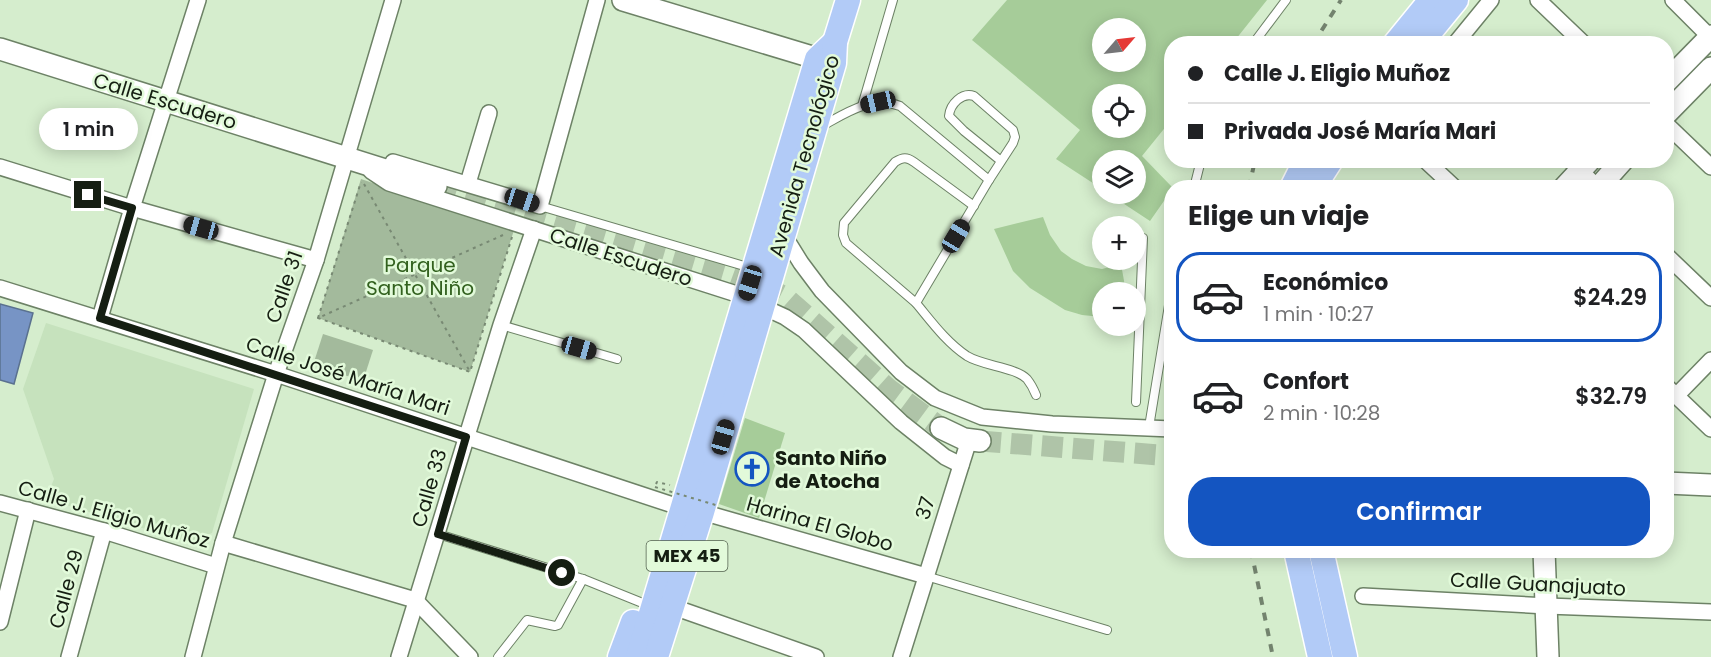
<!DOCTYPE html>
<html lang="es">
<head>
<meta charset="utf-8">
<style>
  :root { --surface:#fff; --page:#f2f2f2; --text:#202124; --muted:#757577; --line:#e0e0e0; --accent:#1455c1 }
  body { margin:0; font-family:Poppins,sans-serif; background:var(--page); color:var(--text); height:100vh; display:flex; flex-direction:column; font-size:22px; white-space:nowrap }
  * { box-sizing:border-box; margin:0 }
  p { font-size:20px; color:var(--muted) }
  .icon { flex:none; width:33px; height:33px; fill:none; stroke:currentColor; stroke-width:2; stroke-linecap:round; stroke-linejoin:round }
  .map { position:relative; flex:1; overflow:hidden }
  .drawer { position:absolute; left:1164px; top:180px; width:510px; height:378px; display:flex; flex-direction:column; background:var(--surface); border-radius:24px; box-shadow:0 3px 15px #0003 }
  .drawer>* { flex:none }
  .top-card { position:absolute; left:1164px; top:36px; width:510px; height:132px; border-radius:24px; box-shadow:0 3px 15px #0003; display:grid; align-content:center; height:132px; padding:0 24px; background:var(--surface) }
  .needle { width:39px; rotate:62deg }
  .fabs { position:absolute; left:1092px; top:18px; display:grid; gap:12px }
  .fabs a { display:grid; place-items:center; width:54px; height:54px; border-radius:50%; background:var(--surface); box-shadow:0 3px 15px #0003; font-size:30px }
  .end { position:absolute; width:27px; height:27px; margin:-14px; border:8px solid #151e12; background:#fff; box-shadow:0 0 0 3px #fff }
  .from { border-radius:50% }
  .bubble { position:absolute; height:42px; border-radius:21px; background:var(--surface); box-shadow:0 3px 15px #0003; font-size:20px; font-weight:600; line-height:42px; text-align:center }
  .car { position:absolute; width:18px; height:36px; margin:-18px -9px; border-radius:8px; box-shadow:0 0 4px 2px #0007; background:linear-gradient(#222 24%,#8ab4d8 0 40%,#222 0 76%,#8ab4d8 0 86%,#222 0) }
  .top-card b { display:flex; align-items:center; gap:21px; height:57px; font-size:22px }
  .top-card b+b { border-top:2px solid var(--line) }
  .top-card i { width:15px; height:15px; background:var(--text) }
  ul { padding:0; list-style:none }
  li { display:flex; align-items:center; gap:18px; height:90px; margin:0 12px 9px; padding:0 12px; border:3px solid transparent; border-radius:24px }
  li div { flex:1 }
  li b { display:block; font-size:22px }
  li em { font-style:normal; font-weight:600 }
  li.active { border-color:var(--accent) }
  li>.icon { width:54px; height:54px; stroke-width:1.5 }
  h2 { padding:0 24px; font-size:27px; line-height:72px }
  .primary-button { display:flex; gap:12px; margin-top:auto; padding:12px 24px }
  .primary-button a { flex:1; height:69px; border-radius:24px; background:var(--accent); color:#fff; font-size:24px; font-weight:600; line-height:69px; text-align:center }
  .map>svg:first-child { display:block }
</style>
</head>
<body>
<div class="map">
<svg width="1711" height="657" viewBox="0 0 1711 657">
  <rect width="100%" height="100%" fill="#d5edcd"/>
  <path fill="#c6e2bd" d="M46,323L254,389L212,533L189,542L46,499L54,479L23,389Z"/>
  <g fill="#a3ba9c">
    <path d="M361,179L514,230L470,372L318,318Z"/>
    <path d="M323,334L373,350L363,381L313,365Z"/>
  </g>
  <path fill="#7794c5" stroke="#5a718f" stroke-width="1.5" d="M0,304L33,313L14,384L0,380Z"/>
  <g fill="#a6cc99" fill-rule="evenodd">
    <path d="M1007,0H1267L1232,44H1172V119L1142,156L1173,188L1150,221L1109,194H1136V160H1102V189L1056,159L1080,130L972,40ZM1102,28H1136V62H1102ZM1102,94H1136V128H1102Z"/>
    <path d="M1043,217L1050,235L1061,251L1072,259L1086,266L1102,269L1121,264L1126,292H1102V317L1082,315L1065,310L1030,288L1013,271L994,229Z"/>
    <path d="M745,418L785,433L759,518L719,504Z"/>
  </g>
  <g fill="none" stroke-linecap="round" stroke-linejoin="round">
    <g stroke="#afc4a8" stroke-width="21" stroke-dasharray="21 10" stroke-linecap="butt">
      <path d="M436,186L726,272L759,284L785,297L890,390L941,428"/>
      <path d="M980,441L1172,456"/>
    </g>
    <g stroke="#6d8266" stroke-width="10">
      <g id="lane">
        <path d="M1253,44L1286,0"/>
        <path d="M862,106L893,0"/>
        <path d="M822,126C846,113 872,95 900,106L989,180L1013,143L1015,137L1013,130L974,96C962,92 950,104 949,116L964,131L1001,161"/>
        <path d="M989,180L916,303C931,321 946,342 967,356C983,366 1015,367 1027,379C1031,384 1034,390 1036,395"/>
        <path d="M1194,188L1201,160"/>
        <path d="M540,206L751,268"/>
        <path d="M916,303L846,243L843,235L844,223L895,162C903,157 907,157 914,162L974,206"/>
        <path d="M501,325L617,359"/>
        <path d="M1136,402L1143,238"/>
        <path d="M1149,427L1172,287"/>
        <path d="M438,534L583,579L640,602"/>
        <path d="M926,576L1107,630"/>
        <path d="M498,657L527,620L555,626L558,625L583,579"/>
      </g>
    </g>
    <g stroke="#6d8266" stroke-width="18">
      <g id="street">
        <path d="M1538,0L1584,44"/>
        <path d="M1673,0L1710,37"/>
        <path d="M1455,44L1491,0"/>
        <path d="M1666,124L1711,167"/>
        <path d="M1425,160L1455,188"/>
        <path d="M1570,160L1598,188"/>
        <path d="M393,162L540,206L597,0"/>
        <path d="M0,167L132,208L316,260"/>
        <path d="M371,171L389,183L746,297"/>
        <path d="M468,183L489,113"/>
        <path d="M783,234L801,263L822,291L901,372L935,398L982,417L1052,424L1172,429"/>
        <path d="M1666,255L1711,298"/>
        <path d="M0,288L276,374L682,508"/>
        <path d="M761,306L785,317L804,330L901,422L945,457L961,465"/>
        <path d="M100,318L132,208L198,0"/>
        <path d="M1666,386L1711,429"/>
        <path d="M1676,396L1711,360"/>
        <path d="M0,503L104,531L216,566"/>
        <path d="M702,512L926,576"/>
        <path d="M223,543L415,600L470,657"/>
        <path d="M1363,596L1547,606L1711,612"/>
        <path d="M682,610L816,657"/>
        <path d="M0,622L28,510"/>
        <path d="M69,657L104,531"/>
        <path d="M193,657L223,543L276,374L316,260L393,0"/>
        <path d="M399,657L501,325L534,229"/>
        <path d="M901,657L969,440"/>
      </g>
    </g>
    <g stroke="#6d8266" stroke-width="24">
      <g id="secondary">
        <path d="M623,0L832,63"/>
        <path d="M0,49L436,186"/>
        <path d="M1666,82L1711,36"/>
        <path d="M1666,114L1711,68"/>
        <path d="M1564,188L1590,160"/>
        <path d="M1598,188L1623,160"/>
        <path d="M941,428L964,439L980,441"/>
        <path d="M1666,483L1711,485"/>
        <path d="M1544,550L1548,657"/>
      </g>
    </g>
    <g stroke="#fff" stroke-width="27">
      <g id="primary">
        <path d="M1395,44L1431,0"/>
        <path d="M1420,44L1456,0"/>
        <path d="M1292,188L1306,160"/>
        <path d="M1313,188L1331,160"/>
        <path d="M1296,550L1320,657"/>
        <path d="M1321,550L1345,657"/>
        <path d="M620,657L633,622"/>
        <path d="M638,657L817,59L835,42"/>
        <path d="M656,657L702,512L834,63L835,42L848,0"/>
      </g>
    </g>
    <g stroke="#788973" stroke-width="2" stroke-dasharray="3 4.5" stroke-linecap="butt">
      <path d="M364,184L469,370"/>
      <path d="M503,235L318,318L470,372L512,237"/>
      <path d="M318,318L361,182"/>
      <path d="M656,484L657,482L670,485"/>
    </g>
    <use href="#lane" stroke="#fff" stroke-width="8"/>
    <use href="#street" stroke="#fff" stroke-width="15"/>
    <use href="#secondary" stroke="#fff" stroke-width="21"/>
    <use href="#primary" stroke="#b2cbf7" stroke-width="24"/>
    <g stroke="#73836e" stroke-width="4" stroke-dasharray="8 8" stroke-linecap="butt">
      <path d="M1313,44L1341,0"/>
      <path d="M1249,188L1255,160"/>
      <path d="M1251,550L1273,657"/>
    </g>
    <path stroke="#788973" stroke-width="2" stroke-dasharray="3 4.5" stroke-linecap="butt" d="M655,487L719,506"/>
  </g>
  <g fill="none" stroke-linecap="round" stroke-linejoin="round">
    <path stroke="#151e12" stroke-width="8" d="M88,195L132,208L100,318L466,437L438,534L562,573"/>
  </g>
  <defs>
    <g id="church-ring" transform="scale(1.725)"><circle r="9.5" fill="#e2fada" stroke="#1455c1" stroke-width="1.5"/><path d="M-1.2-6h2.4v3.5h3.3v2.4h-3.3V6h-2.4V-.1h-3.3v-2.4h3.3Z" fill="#1455c1"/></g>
  </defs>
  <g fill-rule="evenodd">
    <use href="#church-ring" x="752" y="469"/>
  </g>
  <g text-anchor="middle" stroke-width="5" stroke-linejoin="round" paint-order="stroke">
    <rect fill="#e2fada" stroke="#52604e" stroke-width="1.5" x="646.5" y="541" width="81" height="30" rx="4.5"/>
    <g font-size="18" font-weight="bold" fill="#151e12">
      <text x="687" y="562">MEX 45</text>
    </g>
    <g font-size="20" fill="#151e12" stroke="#e2fada">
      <text transform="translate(165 101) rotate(17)" y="7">Calle Escudero</text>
      <text transform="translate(804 156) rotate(-74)" y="7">Avenida Tecnológico</text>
      <text transform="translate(621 257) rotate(18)" y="7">Calle Escudero</text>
      <text transform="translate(284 287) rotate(-71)" y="7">Calle 31</text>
      <text transform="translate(348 376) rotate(18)" y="7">Calle José María Mari</text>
      <text transform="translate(429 488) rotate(-74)" y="7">Calle 33</text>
      <text transform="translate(925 508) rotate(-73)" y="7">37</text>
      <text transform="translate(114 514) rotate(16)" y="7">Calle J. Eligio Muñoz</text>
      <text transform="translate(820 524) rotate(16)" y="7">Harina El Globo</text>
      <text transform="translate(1538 584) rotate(3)" y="7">Calle Guanajuato</text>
      <text transform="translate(66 589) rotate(-75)" y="7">Calle 29</text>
    </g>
    <g font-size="20" fill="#32611e" stroke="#e2fada">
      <text x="420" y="272">Parque<tspan x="420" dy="23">Santo Niño</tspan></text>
    </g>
    <g font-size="20" font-weight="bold" fill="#151e12" stroke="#e2fada" text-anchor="start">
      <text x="775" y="465">Santo Niño<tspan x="775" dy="23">de Atocha</tspan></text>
    </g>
  </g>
</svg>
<div class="fabs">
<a><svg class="needle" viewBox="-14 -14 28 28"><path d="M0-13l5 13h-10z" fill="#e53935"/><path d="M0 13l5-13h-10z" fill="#757577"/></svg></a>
<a><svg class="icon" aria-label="locate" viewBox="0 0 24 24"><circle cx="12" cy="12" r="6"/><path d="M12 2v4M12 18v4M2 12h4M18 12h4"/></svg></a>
<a><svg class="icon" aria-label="layers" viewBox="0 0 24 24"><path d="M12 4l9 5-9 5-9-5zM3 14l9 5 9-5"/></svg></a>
<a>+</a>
<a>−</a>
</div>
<i class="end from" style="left:562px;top:573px"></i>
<i class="end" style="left:88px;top:195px"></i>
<div class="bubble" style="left:39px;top:108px;width:99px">1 min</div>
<i class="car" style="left:878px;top:102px;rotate:257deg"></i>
<i class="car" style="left:522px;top:200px;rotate:108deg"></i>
<i class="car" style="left:201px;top:228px;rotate:286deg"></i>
<i class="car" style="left:956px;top:236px;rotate:31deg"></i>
<i class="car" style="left:750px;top:283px;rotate:197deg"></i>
<i class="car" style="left:579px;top:348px;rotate:106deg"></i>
<i class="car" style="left:723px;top:437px;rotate:16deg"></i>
<div class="top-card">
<b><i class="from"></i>Calle J. Eligio Muñoz</b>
<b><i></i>Privada José María Mari</b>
</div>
<section class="drawer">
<h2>Elige un viaje</h2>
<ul>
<li class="active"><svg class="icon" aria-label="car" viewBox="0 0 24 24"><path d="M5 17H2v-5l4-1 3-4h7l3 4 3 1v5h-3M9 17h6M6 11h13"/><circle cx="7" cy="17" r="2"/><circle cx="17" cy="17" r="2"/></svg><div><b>Económico</b><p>1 min · 10:27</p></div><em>$24.29</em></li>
<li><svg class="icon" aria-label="car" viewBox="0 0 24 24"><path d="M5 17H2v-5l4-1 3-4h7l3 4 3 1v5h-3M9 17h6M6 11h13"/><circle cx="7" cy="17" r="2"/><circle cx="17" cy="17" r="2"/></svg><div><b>Confort</b><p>2 min · 10:28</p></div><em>$32.79</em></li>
</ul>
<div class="primary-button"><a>Confirmar</a></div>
</section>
</div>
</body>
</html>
